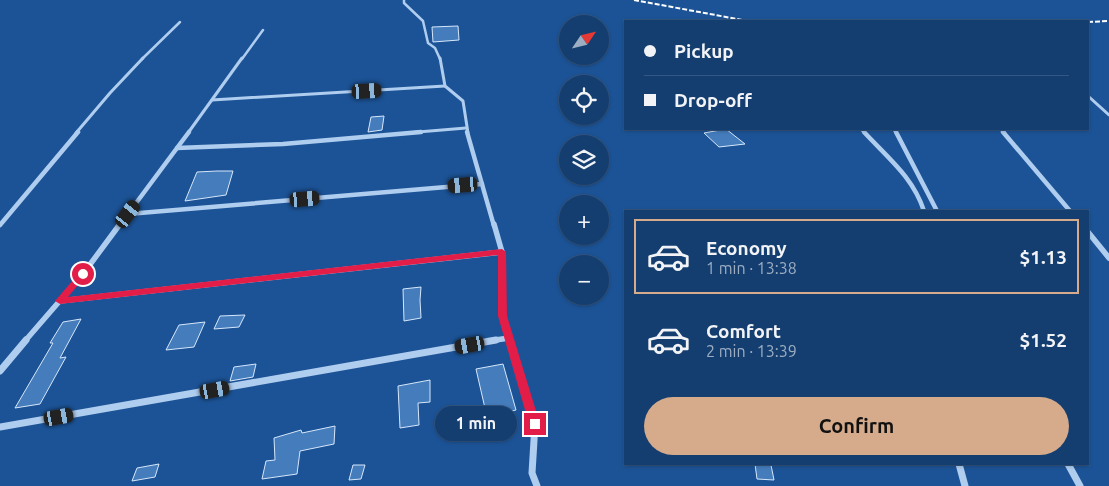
<!DOCTYPE html>
<html lang="en">
<head>
<meta charset="utf-8">
<style>
  :root { --surface:#153e70; --page:#1e4575; --text:#f1f3f6; --muted:#9daec3; --line:#345783; --accent:#d6ab8b }
  body { margin:0; font-family:Ubuntu,sans-serif; background:var(--page); color:var(--text); height:100vh; display:flex; flex-direction:column; font-size:19px; white-space:nowrap }
  * { box-sizing:border-box; margin:0 }
  p { font-size:16px; color:var(--muted) }
  .icon { flex:none; width:28px; height:28px; fill:none; stroke:currentColor; stroke-width:2; stroke-linecap:round; stroke-linejoin:round }
  .map { position:relative; flex:1; overflow:hidden }
  .side { position:absolute; left:624px; top:210px; width:465px; height:255px; display:flex; flex-direction:column; background:var(--surface); border-radius:0px; box-shadow:0 1px 4px #0004,0 0 0 1px var(--line) }
  .side>* { flex:none }
  .top-card { position:absolute; left:624px; top:20px; width:465px; height:110px; border-radius:0px; box-shadow:0 1px 4px #0004,0 0 0 1px var(--line); display:grid; align-content:center; height:110px; padding:0 20px; background:var(--surface) }
  .needle { width:32px; rotate:55deg }
  .controls { position:absolute; left:559px; top:15px; display:grid; gap:10px }
  .controls a { display:grid; place-items:center; width:50px; height:50px; border-radius:50%; background:var(--surface); box-shadow:0 1px 4px #0004,0 0 0 1px var(--line); font-size:25px }
  .end { position:absolute; width:22px; height:22px; margin:-11px; border:6px solid #e11d48; background:#fff; box-shadow:0 0 0 2px #fff }
  .from { border-radius:50% }
  .bubble { position:absolute; height:35px; border-radius:18px; background:var(--surface); box-shadow:0 1px 4px #0004,0 0 0 1px var(--line); font-size:16px; font-weight:600; line-height:35px; text-align:center }
  .car { position:absolute; width:15px; height:30px; margin:-15px -8px; border-radius:6px; box-shadow:0 0 4px 1px #0007; background:linear-gradient(#222 24%,#8ab4d8 0 40%,#222 0 76%,#8ab4d8 0 86%,#222 0) }
  .top-card b { display:flex; align-items:center; gap:18px; height:48px; font-size:19px }
  .top-card b+b { border-top:1px solid var(--line) }
  .top-card i { width:12px; height:12px; background:var(--text) }
  ul { padding:9px 0 0; list-style:none }
  li { display:flex; align-items:center; gap:15px; height:75px; margin:0 10px 8px; padding:0 10px; border:2px solid transparent; border-radius:0px }
  li div { flex:1 }
  li b { display:block; font-size:19px }
  li em { font-style:normal; font-weight:600 }
  li.current { border-color:var(--accent) }
  li>.icon { width:45px; height:45px; stroke-width:1.5 }
  .action { display:flex; gap:10px; margin-top:auto; padding:10px 20px }
  .action a { flex:1; height:58px; border-radius:30px; background:var(--accent); color:#111; font-size:20px; font-weight:600; line-height:58px; text-align:center }
  .map>svg:first-child { display:block }
</style>
</head>
<body>
<div class="map">
<svg width="1109" height="486" viewBox="0 0 1109 486">
  <rect width="100%" height="100%" fill="#1c5396"/>
  <g fill="#447cbc" stroke="#d6e7fb">
    <path d="M458,26L459,40L433,42L432,27Z"/>
    <path d="M384,116L382,130L368,132L371,117Z"/>
    <path d="M726,129L745,144L719,147L704,133Z"/>
    <path d="M217,171H233L226,195L185,201L197,172Z"/>
    <path d="M421,287L420,300L421,318L404,321L403,289Z"/>
    <path d="M245,315L239,327L214,329L220,316Z"/>
    <path d="M81,319L60,358L66,357L40,404L15,408L53,343H50L63,322Z"/>
    <path d="M205,322L194,347L166,350L179,325Z"/>
    <path d="M256,364L253,377L230,381L234,367Z"/>
    <path d="M503,364L516,410L487,417L476,369Z"/>
    <path d="M430,380V402L418,403L419,425L400,428L398,386Z"/>
    <path d="M335,426L334,444L300,451L297,474L262,479L266,461L275,460L274,438L301,430L302,433Z"/>
    <path d="M159,464L155,477L132,481L137,468Z"/>
    <path d="M755,464L771,465L774,480L757,479Z"/>
    <path d="M353,465H365L361,479L349,480Z"/>
  </g>
  <g fill="none" stroke-linecap="round" stroke-linejoin="round">
    <g stroke="#afcdef" stroke-width="2.5">
      <path d="M404,0V3L423,21L428,43L435,48L440,59"/>
      <path d="M142,59L180,22"/>
      <path d="M242,59L263,30"/>
    </g>
    <g stroke="#afcdef" stroke-width="3">
      <path d="M440,58L445,86L463,101L468,133"/>
      <path d="M1088,96L1109,115"/>
      <path d="M212,100L445,86"/>
      <path d="M861,129L865,133"/>
      <path d="M894,129L896,133"/>
      <path d="M1001,129L1005,133"/>
      <path d="M76,133L110,93L143,58"/>
      <path d="M188,133L242,58"/>
      <path d="M406,133L466,128"/>
    </g>
    <g stroke="#afcdef" stroke-width="4.5">
      <path d="M467,132L494,226"/>
      <path d="M864,132C888,158 913,177 924,211"/>
      <path d="M896,132L937,211"/>
      <path d="M1003,132L1070,211"/>
      <path d="M177,148L189,132"/>
      <path d="M128,214L482,184"/>
      <path d="M0,225L78,132"/>
      <path d="M119,226L177,148L283,144L421,132"/>
    </g>
    <g stroke="#afcdef" stroke-width="5.5">
      <path d="M494,224L502,252V316L510,341"/>
      <path d="M1088,232L1109,258"/>
      <path d="M60,301L502,252"/>
      <path d="M25,341L83,274L120,224"/>
      <path d="M489,341L509,338"/>
    </g>
    <g stroke="#afcdef" stroke-width="7">
      <path d="M509,340L535,424L532,473L537,486"/>
      <path d="M0,371L26,340"/>
      <path d="M0,427L496,340"/>
      <path d="M959,464L965,486"/>
      <path d="M1068,464L1080,486"/>
    </g>
    <g stroke="#fff" stroke-width="2" stroke-dasharray="5 2" stroke-linecap="butt">
      <path d="M634,0L748,21"/>
      <path d="M1088,22L1109,21"/>
    </g>
  </g>
  <path fill="#e11d48" d="M502,249L506,252L507,316L540,424L539,427H531L529,424L498,316V255L60,304L55,301L80,272H83L87,274L68,297Z"/>
</svg>
<div class="controls">
<a><svg class="needle" viewBox="-14 -14 28 28"><path d="M0-13l5 13h-10z" fill="#e53935"/><path d="M0 13l5-13h-10z" fill="#9daec3"/></svg></a>
<a><svg class="icon" aria-label="locate" viewBox="0 0 24 24"><circle cx="12" cy="12" r="6"/><path d="M12 2v4M12 18v4M2 12h4M18 12h4"/></svg></a>
<a><svg class="icon" aria-label="layers" viewBox="0 0 24 24"><path d="M12 4l9 5-9 5-9-5zM3 14l9 5 9-5"/></svg></a>
<a>+</a>
<a>−</a>
</div>
<i class="end from" style="left:83px;top:274px"></i>
<i class="end" style="left:535px;top:424px"></i>
<div class="bubble" style="left:435px;top:406px;width:82px">1 min</div>
<i class="car" style="left:367px;top:91px;rotate:87deg"></i>
<i class="car" style="left:463px;top:185px;rotate:265deg"></i>
<i class="car" style="left:305px;top:199px;rotate:85deg"></i>
<i class="car" style="left:128px;top:214px;rotate:37deg"></i>
<i class="car" style="left:470px;top:345px;rotate:260deg"></i>
<i class="car" style="left:215px;top:390px;rotate:80deg"></i>
<i class="car" style="left:59px;top:417px;rotate:80deg"></i>
<div class="top-card">
<b><i class="from"></i>Pickup</b>
<b><i></i>Drop-off</b>
</div>
<section class="side">
<ul>
<li class="current"><svg class="icon" aria-label="car" viewBox="0 0 24 24"><path d="M5 17H2v-5l4-1 3-4h7l3 4 3 1v5h-3M9 17h6M6 11h13"/><circle cx="7" cy="17" r="2"/><circle cx="17" cy="17" r="2"/></svg><div><b>Economy</b><p>1 min · 13:38</p></div><em>$1.13</em></li>
<li><svg class="icon" aria-label="car" viewBox="0 0 24 24"><path d="M5 17H2v-5l4-1 3-4h7l3 4 3 1v5h-3M9 17h6M6 11h13"/><circle cx="7" cy="17" r="2"/><circle cx="17" cy="17" r="2"/></svg><div><b>Comfort</b><p>2 min · 13:39</p></div><em>$1.52</em></li>
</ul>
<div class="action"><a>Confirm</a></div>
</section>
</div>
</body>
</html>
